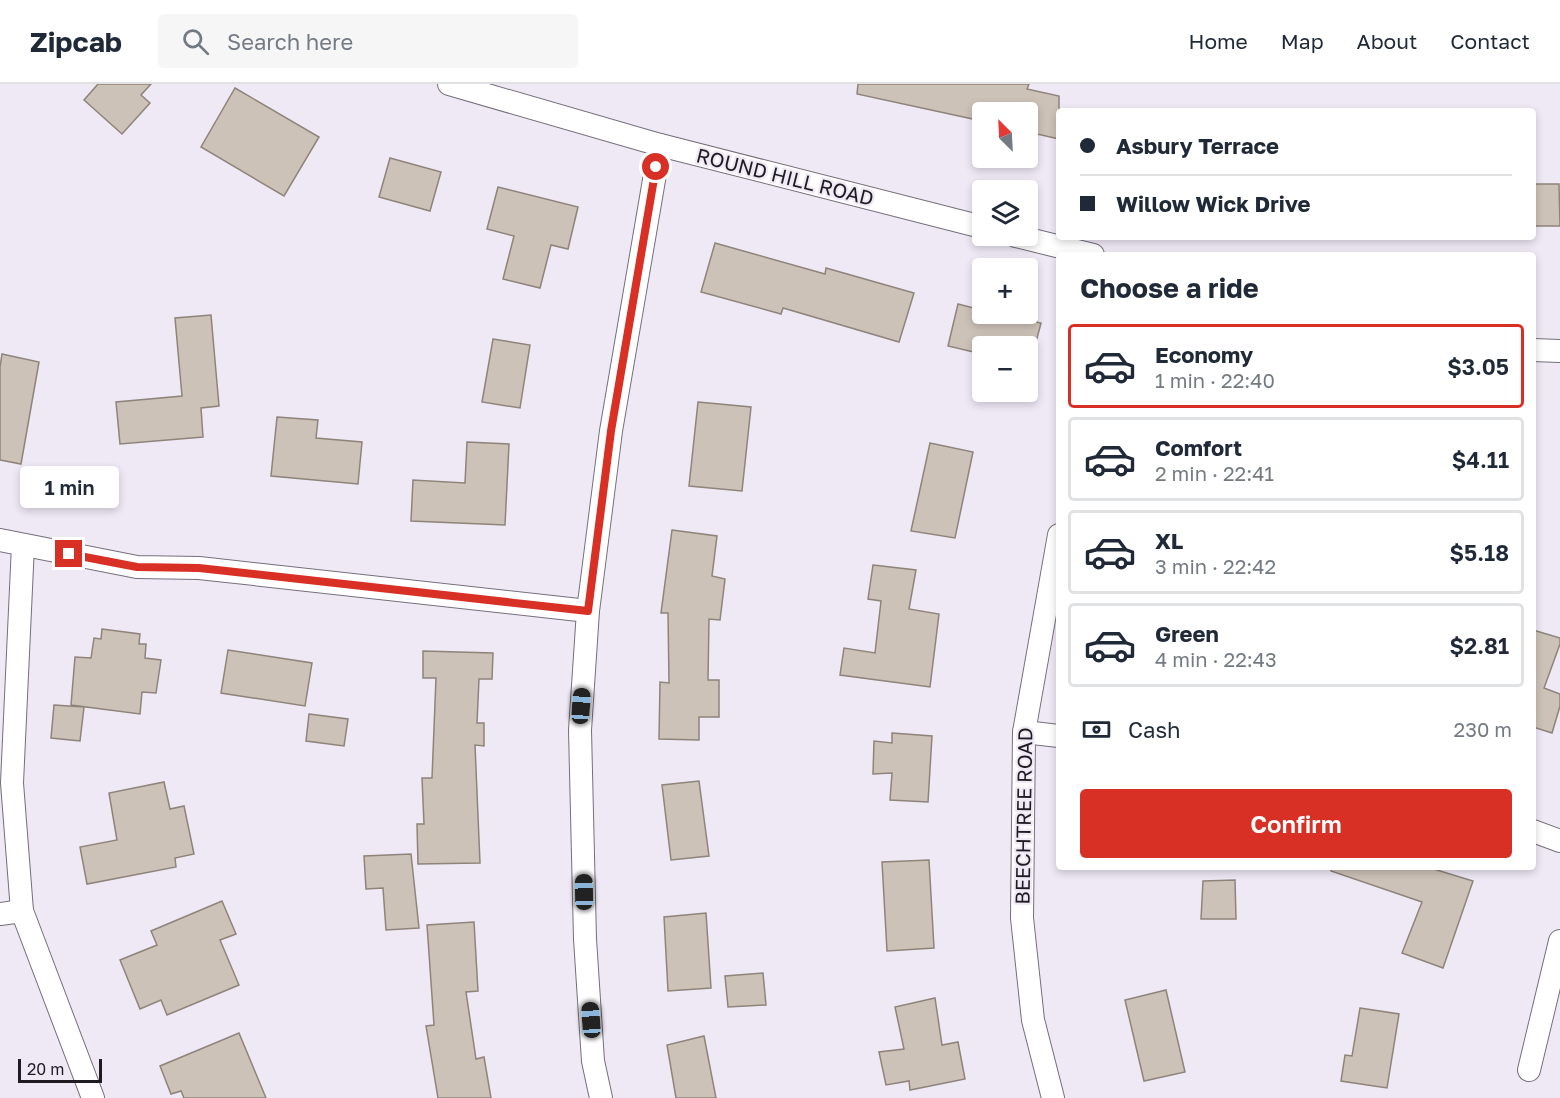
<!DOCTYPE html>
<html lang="en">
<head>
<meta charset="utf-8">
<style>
  :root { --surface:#fff; --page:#f6f6f7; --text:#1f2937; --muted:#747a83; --line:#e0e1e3; --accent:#d93025 }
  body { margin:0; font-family:"Golos Text",sans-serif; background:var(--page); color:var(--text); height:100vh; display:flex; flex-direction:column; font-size:22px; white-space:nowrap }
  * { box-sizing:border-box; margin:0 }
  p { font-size:20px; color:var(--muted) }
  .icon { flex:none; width:33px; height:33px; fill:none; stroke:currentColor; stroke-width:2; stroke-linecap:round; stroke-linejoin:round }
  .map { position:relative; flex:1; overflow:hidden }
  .drawer { position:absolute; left:1056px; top:168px; width:480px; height:618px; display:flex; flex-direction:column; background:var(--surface); border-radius:6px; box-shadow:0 3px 9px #0003 }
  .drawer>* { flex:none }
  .hud { position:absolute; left:1056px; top:24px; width:480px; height:132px; border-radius:6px; box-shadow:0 3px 9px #0003; display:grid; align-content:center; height:132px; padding:0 24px; background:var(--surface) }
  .needle { width:39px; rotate:336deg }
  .tools { position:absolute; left:972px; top:18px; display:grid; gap:12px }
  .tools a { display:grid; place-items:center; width:66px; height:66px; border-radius:6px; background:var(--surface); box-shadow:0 3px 9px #0003; font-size:30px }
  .scale { position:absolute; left:18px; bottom:15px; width:84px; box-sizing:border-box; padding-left:6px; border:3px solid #1e1c21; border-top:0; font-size:16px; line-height:21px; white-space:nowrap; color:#1e1c21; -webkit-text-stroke:4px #efe9f6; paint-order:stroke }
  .end { position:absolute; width:27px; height:27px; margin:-14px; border:8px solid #d93025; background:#fff; box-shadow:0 0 0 3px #fff }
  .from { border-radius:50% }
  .bubble { position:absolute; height:42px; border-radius:6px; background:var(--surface); box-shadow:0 3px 9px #0003; font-size:20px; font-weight:600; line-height:42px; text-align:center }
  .car { position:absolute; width:18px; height:36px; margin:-18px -9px; border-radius:8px; box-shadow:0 0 4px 2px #0007; background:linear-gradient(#222 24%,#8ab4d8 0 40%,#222 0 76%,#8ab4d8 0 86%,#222 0) }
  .hud b { display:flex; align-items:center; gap:21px; height:57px; font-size:22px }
  .hud b+b { border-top:2px solid var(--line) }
  .hud i { width:15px; height:15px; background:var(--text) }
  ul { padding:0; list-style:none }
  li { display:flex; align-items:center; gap:18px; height:84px; margin:0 12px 9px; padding:0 12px; border:3px solid var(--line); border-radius:6px }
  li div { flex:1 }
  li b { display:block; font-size:22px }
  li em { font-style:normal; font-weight:600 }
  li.on { border-color:var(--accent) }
  li>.icon { width:54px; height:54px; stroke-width:1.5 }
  h2 { padding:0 24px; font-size:27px; line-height:72px }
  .pay { display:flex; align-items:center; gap:15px; height:66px; padding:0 24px; font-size:22px }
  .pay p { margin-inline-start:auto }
  .primary-button { display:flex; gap:12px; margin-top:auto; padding:12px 24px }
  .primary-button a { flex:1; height:69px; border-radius:6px; background:var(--accent); color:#fff; font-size:24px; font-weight:600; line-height:69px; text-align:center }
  header { display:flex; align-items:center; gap:36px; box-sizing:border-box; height:84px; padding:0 30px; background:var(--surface); border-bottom:2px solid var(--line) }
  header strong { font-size:28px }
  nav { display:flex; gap:33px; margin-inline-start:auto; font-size:21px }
  .search { width:420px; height:54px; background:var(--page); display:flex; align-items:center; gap:15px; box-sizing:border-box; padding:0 21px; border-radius:6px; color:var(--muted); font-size:22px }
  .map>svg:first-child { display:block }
</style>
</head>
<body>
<header>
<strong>Zipcab</strong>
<div class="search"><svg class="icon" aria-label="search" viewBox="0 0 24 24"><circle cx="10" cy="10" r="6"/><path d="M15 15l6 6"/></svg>Search here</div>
<nav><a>Home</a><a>Map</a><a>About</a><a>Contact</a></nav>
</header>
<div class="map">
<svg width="1560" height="1014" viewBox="0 0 1560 1014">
  <rect width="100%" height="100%" fill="#efe9f6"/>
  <g fill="#cdc2b8" stroke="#8e847a" stroke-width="1.5">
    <path d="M98,0H151L141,11L150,19L122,50L84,16Z"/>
    <path d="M858,0H1029L1027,5L1059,12V55L1028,48V28H982V37L857,10Z"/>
    <path d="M235,4L319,53L284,112L201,63Z"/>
    <path d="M390,74L441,88L430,127L379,113Z"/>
    <path d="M1533,100H1559L1560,142H1533Z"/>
    <path d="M498,103L578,123L568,165L551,161L540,204L503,195L514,152L487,145Z"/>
    <path d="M715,159L825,190L826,184L914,209L899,258L783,224L781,230L701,208Z"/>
    <path d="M958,220L982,226V230H999L1041,239L1035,262H982V270L948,262Z"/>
    <path d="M211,231L219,322L201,324L203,353L120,360L116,318L182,312L175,234Z"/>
    <path d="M493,255L530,261L520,324L482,318Z"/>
    <path d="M2,270L39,278L21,380L0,376V283Z"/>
    <path d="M698,318L751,323L742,407L689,402Z"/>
    <path d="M277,333L318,336L316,354L362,358L358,400L271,392Z"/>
    <path d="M467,358L509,360L505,441L411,437L413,396L465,399Z"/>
    <path d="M930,359L973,368L955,454L911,447Z"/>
    <path d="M672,446L717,452L712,492L725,495L720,536L709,535L708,596H719V633H699V656L659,655L660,598L669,599L668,529H661Z"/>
    <path d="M873,481L916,486L909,525L939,530L930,603L840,591L844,564L875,569L881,517L868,515Z"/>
    <path d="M102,545L140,550L139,560H146L145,574L161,576L156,609L142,608L140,630L71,621L75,573L91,574L94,554L101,555Z"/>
    <path d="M1533,546L1560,554V560L1544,604L1560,610V622L1552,649L1533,643Z"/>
    <path d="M228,566L312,579L305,622L221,609Z"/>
    <path d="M423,567L493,569L492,595H479L477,639H484V662L475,661L480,779L418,780L417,740H424L422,694H432L436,594H423Z"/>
    <path d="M54,621L84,623L80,657L51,654Z"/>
    <path d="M309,630L348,635L344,662L306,657Z"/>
    <path d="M892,649L932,652L928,718L890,716L892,689L873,690L874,657L892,659Z"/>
    <path d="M699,697L709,772L671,776L662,701Z"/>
    <path d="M164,698L170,725L184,722L194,770L175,774L176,783L87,800L80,763L117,756L109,709Z"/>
    <path d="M411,770L419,844L386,846L383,804L366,805L364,772Z"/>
    <path d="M929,776L934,864L887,867L882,778Z"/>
    <path d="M1331,783H1427L1473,797L1443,884L1402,869L1422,818L1331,787Z"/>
    <path d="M1235,796L1236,835H1201L1203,797Z"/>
    <path d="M222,817L236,850L220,856L239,901L167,931L161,916L140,925L120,876L157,861L151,847Z"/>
    <path d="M706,829L711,904L668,907L664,833Z"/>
    <path d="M474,838L478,907L466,908L476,975L484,973L491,1014H438L426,942L434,941L427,841Z"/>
    <path d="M763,889L766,921L728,923L725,892Z"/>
    <path d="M1166,906L1185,988L1144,997L1125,916Z"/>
    <path d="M935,914L942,961L958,958L965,995L910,1006L909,997L886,1001L879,968L904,965L895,923Z"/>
    <path d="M1360,924L1399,930L1387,1004L1341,997L1345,971L1352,972Z"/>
    <path d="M239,949L266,1014H184L181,1007L171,1010L160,982Z"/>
    <path d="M704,952L716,1014H676L667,961Z"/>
  </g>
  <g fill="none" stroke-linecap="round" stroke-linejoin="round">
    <g stroke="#756f7b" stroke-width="24">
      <g id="minor">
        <path d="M449,0L660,61L982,143"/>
        <path d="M1016,152L1093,171"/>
        <path d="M1533,266L1560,267"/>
        <path d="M0,456L137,483L199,484L588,527"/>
        <path d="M23,461L12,699L22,827L93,1014"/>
        <path d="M1024,648L1059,652"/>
        <path d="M1533,747L1560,757"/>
        <path d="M0,830L22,827"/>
        <path d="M1529,986L1560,857"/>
        <path d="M601,1014L593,977L585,855L580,646L588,527L611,347L660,61"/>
        <path d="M1053,1014L1033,936L1022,834L1024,648L1059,451"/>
      </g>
    </g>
    <use href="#minor" stroke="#fff" stroke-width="22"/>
  </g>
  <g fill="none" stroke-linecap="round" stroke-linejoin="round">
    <path stroke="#d93025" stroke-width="8" d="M69,470L137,483L199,484L588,527L611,347L656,83"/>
  </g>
  <g text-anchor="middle" stroke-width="4.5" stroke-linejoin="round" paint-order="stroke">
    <g font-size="20" fill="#1e1c21" stroke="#efe9f6">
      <text transform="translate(785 93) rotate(14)" y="7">ROUND HILL ROAD</text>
      <text transform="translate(1024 732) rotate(-89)" y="7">BEECHTREE ROAD</text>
    </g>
  </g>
</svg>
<div class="tools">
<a><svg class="needle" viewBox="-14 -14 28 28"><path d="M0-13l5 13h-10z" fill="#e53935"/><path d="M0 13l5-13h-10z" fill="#747a83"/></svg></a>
<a><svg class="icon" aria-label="layers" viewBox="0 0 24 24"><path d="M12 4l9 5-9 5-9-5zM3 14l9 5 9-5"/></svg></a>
<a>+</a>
<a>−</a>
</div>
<div class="scale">20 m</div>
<i class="end from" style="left:656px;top:83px"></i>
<i class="end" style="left:69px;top:470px"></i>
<div class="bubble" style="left:20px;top:382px;width:99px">1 min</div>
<i class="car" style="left:581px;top:622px;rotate:4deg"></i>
<i class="car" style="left:584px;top:808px;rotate:359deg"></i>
<i class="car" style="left:591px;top:936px;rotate:356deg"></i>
<div class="hud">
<b><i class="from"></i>Asbury Terrace</b>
<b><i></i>Willow Wick Drive</b>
</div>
<section class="drawer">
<h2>Choose a ride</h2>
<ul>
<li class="on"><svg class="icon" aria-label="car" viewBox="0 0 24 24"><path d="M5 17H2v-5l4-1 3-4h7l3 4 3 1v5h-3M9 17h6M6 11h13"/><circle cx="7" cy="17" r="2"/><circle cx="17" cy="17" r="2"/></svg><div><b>Economy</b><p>1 min · 22:40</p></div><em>$3.05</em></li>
<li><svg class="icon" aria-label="car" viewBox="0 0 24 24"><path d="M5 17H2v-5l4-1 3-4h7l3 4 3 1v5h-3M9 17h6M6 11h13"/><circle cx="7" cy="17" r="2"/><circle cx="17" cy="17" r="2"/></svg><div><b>Comfort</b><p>2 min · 22:41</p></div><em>$4.11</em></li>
<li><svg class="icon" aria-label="car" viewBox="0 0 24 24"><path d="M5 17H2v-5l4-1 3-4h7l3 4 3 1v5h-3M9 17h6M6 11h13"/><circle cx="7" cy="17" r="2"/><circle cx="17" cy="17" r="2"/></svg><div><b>XL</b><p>3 min · 22:42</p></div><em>$5.18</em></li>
<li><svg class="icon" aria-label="car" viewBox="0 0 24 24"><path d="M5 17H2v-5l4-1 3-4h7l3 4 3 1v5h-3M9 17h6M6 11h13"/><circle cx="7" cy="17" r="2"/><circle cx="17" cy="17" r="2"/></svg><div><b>Green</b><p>4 min · 22:43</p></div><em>$2.81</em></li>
</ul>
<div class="pay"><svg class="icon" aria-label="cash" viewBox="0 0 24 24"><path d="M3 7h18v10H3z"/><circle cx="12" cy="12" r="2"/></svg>Cash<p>230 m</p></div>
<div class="primary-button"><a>Confirm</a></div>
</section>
</div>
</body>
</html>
